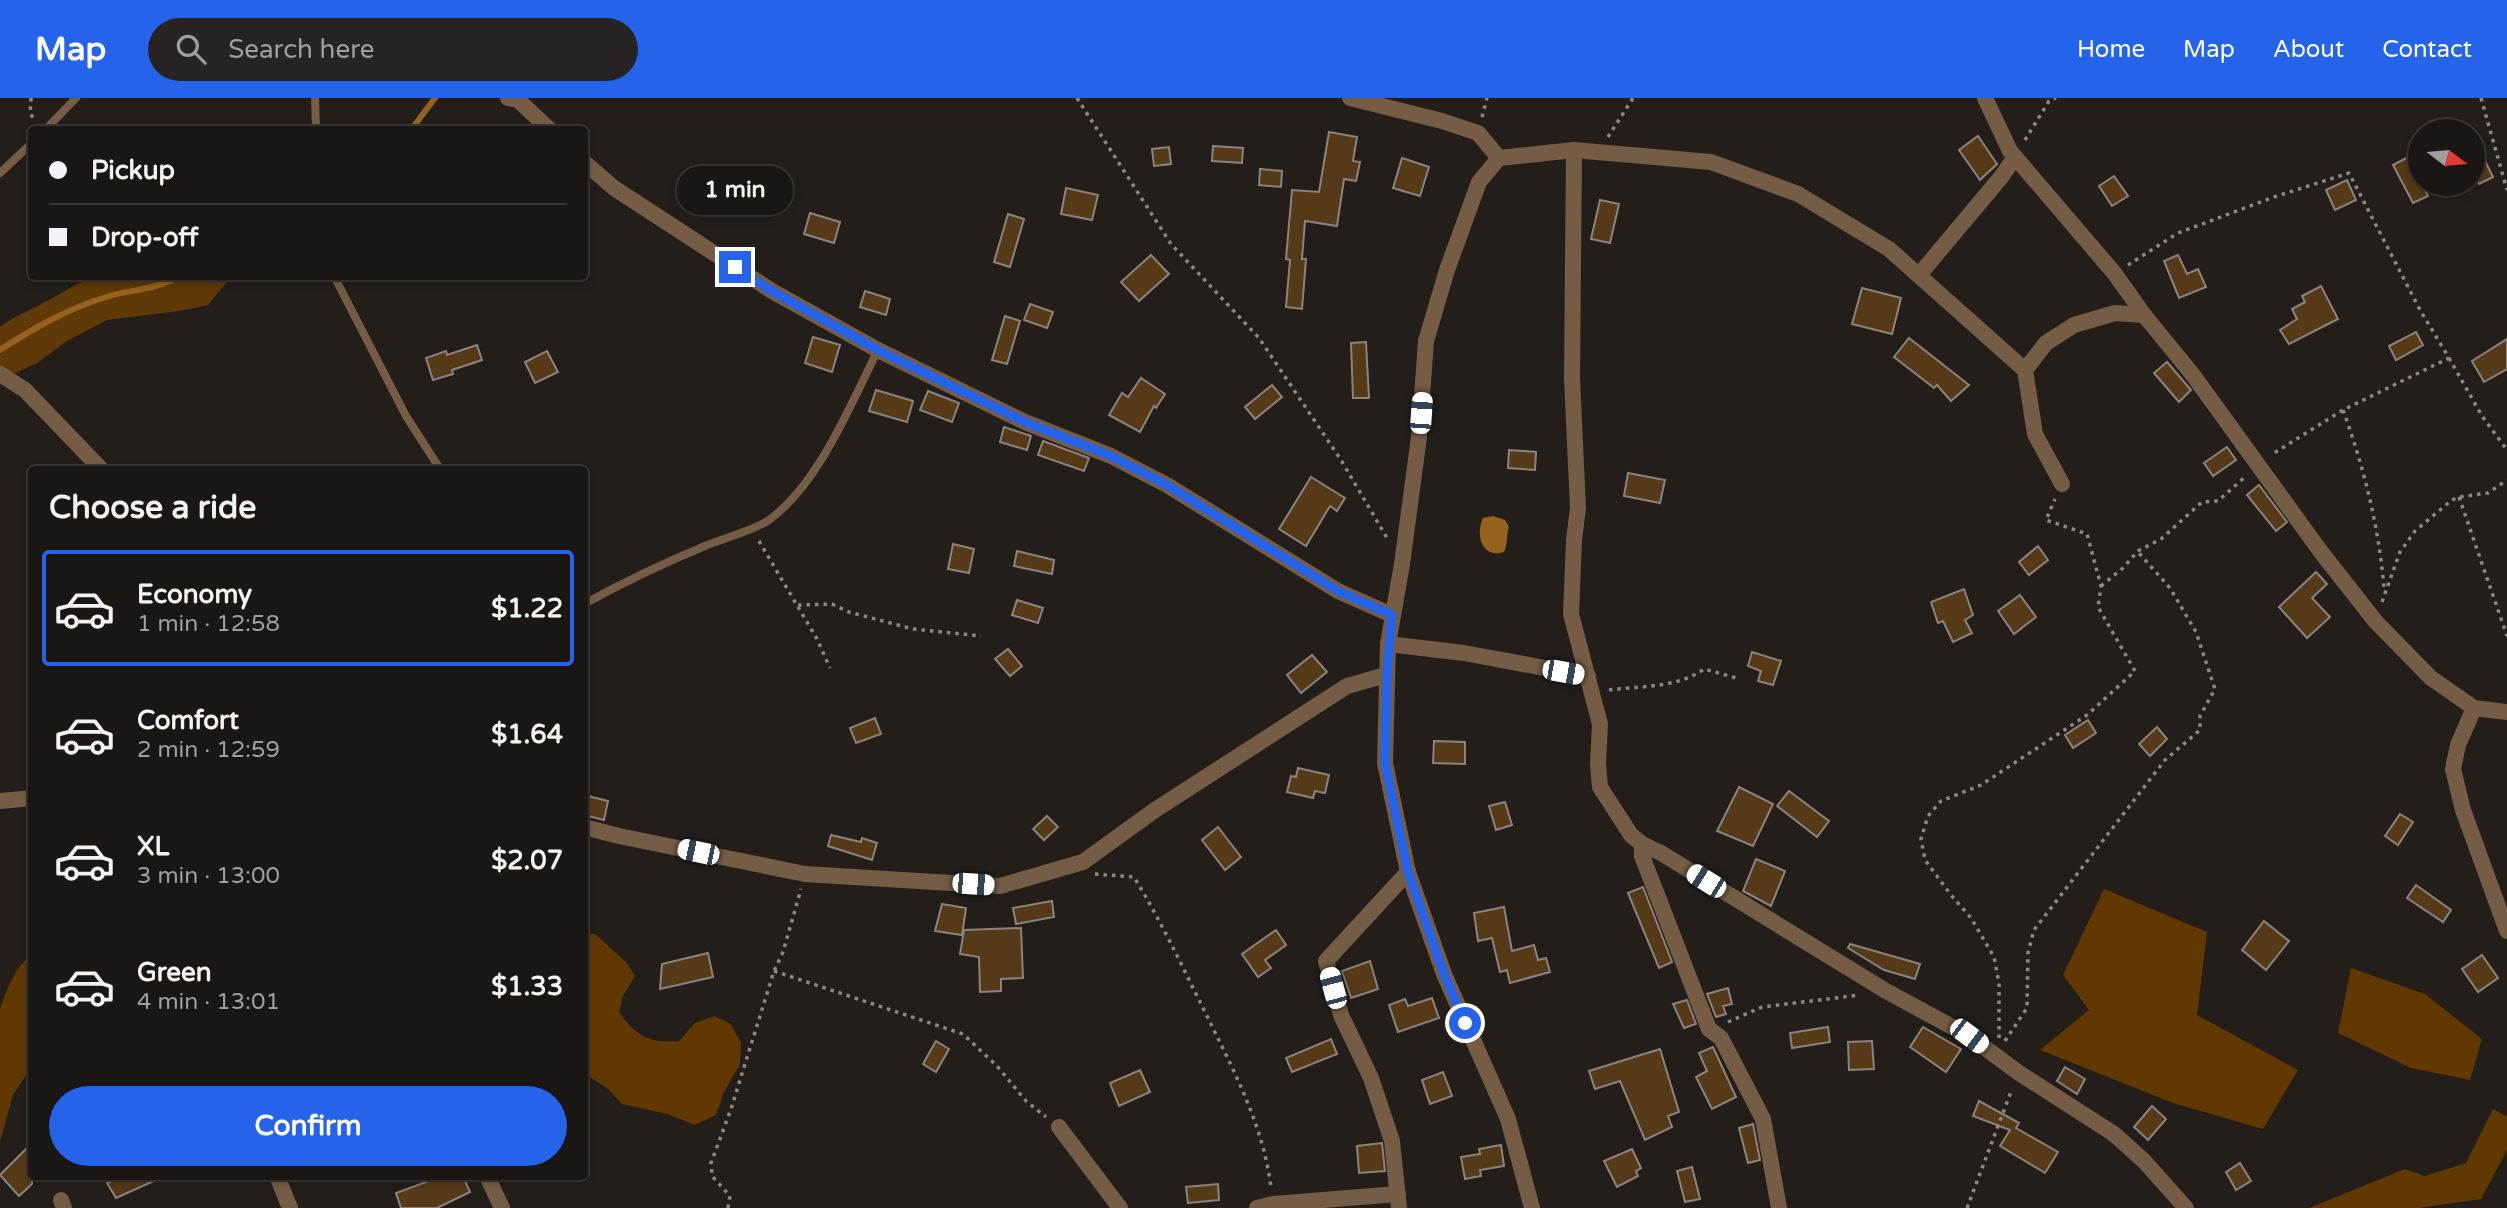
<!DOCTYPE html>
<html lang="en">
<head>
<meta charset="utf-8">
<style>
  :root { --surface:#1a1614; --page:#272322; --text:#f1f3f6; --muted:#9f9fa0; --line:#383534; --accent:#2563eb }
  body { margin:0; font-family:"Varela Round",sans-serif; background:var(--page); color:var(--text); height:100vh; display:flex; flex-direction:column; font-size:26px; white-space:nowrap }
  * { box-sizing:border-box; margin:0 }
  p { font-size:23px; color:var(--muted) }
  .icon { flex:none; width:38px; height:38px; fill:none; stroke:currentColor; stroke-width:2; stroke-linecap:round; stroke-linejoin:round }
  .map { position:relative; flex:1; overflow:hidden }
  .details { position:absolute; left:28px; top:368px; width:560px; height:714px; display:flex; flex-direction:column; background:var(--surface); border-radius:7px; box-shadow:0 4px 10px #0003,0 0 0 2px var(--line) }
  .details>* { flex:none }
  .top-card { position:absolute; left:28px; top:28px; width:560px; height:154px; border-radius:7px; box-shadow:0 4px 10px #0003,0 0 0 2px var(--line); display:grid; align-content:center; height:154px; padding:0 21px; background:var(--surface) }
  .needle { width:46px; rotate:106deg }
  .fabs { position:absolute; left:2408px; top:21px; display:grid; gap:14px }
  .fabs a { display:grid; place-items:center; width:77px; height:77px; border-radius:50%; background:var(--surface); box-shadow:0 4px 10px #0003,0 0 0 2px var(--line); font-size:35px }
  .end { position:absolute; width:32px; height:32px; margin:-16px; border:9px solid #2563eb; background:#fff; box-shadow:0 0 0 4px #fff }
  .from { border-radius:50% }
  .bubble { position:absolute; height:49px; border-radius:24px; background:var(--surface); box-shadow:0 4px 10px #0003,0 0 0 2px var(--line); font-size:23px; font-weight:800; line-height:49px; text-align:center }
  .car { position:absolute; width:21px; height:42px; margin:-21px -10px; border-radius:9px; box-shadow:0 0 5px 2px #0007; background:linear-gradient(#fff 24%,#345 0 40%,#fff 0 76%,#345 0 86%,#fff 0) }
  .top-card b { display:flex; align-items:center; gap:24px; height:66px; font-size:26px }
  .top-card b+b { border-top:2px solid var(--line) }
  .top-card i { width:18px; height:18px; background:var(--text) }
  ul { padding:0; list-style:none }
  li { display:flex; align-items:center; gap:21px; height:116px; margin:0 14px 10px; padding:0 7px; border:4px solid transparent; border-radius:7px }
  li div { flex:1 }
  li b { display:block; font-size:26px }
  li em { font-style:normal; font-weight:800 }
  li.on { border-color:var(--accent) }
  li>.icon { width:63px; height:63px; stroke-width:1.5 }
  h2 { padding:0 21px; font-size:32px; line-height:84px }
  .button { display:flex; gap:14px; margin-top:auto; padding:14px 21px }
  .button a { flex:1; height:80px; border-radius:42px; background:var(--accent); color:#fff; font-size:28px; font-weight:800; line-height:80px; text-align:center }
  header { display:flex; align-items:center; gap:42px; box-sizing:border-box; height:98px; padding:0 35px; background:var(--accent); color:#fff }
  header strong { font-size:33px }
  nav { display:flex; gap:38px; margin-inline-start:auto; font-size:24px }
  .search { width:490px; height:63px; background:var(--page); display:flex; align-items:center; gap:18px; box-sizing:border-box; padding:0 24px; border-radius:38px; color:var(--muted); font-size:26px }
  .map>svg:first-child { display:block }
</style>
</head>
<body>
<header>
<strong>Map</strong>
<div class="search"><svg class="icon" aria-label="search" viewBox="0 0 24 24"><circle cx="10" cy="10" r="6"/><path d="M15 15l6 6"/></svg>Search here</div>
<nav><a>Home</a><a>Map</a><a>About</a><a>Contact</a></nav>
</header>
<div class="map">
<svg width="2507" height="1110" viewBox="0 0 2507 1110">
  <rect width="100%" height="100%" fill="#231e1a"/>
  <path fill="#5f3907" d="M101,178L231,179L208,207L179,213L107,222L67,243L37,265L0,282V229C14,218 29,213 45,204C68,193 74,184 101,178Z"/>
  <g fill="#603800">
    <path d="M2104,791L2207,834L2197,917L2298,972L2263,1031L2173,1005L2040,952L2089,912L2063,877Z"/>
    <path d="M584,835L595,836L626,864L635,878L623,898L619,914C637,939 649,945 679,943L695,925L714,918L731,926L741,945L740,966L724,994L716,1017L695,1027L667,1016L622,1006L607,990L585,976Z"/>
    <path d="M31,859L32,956L29,973L13,997L0,1044V911C6,895 15,866 31,859Z"/>
    <path d="M2351,870L2425,896L2482,941L2470,982L2411,970L2338,935Z"/>
    <path d="M2493,1011L2507,1018V1052L2481,1101L2419,1110H2309L2405,1071L2425,1078L2466,1065Z"/>
  </g>
  <path fill="#97611e" d="M1493,418L1505,422L1509,429C1506,438 1508,446 1504,454C1482,461 1475,437 1483,420Z"/>
  <g fill="none" stroke-linecap="round" stroke-linejoin="round">
    <g stroke="#97611e" stroke-width="6">
      <path d="M411,32L435,0"/>
      <path d="M0,252C34,230 67,211 106,199C130,191 156,193 178,178"/>
    </g>
  </g>
  <g fill="#563917" stroke="#8b847e" stroke-width="2">
    <path d="M1329,34L1357,39L1353,63L1360,64L1356,83L1344,81L1337,128L1305,123L1302,161H1306L1302,211L1286,209L1290,162L1286,161L1292,92L1319,94Z"/>
    <path d="M1978,38L1997,66L1980,82L1959,52Z"/>
    <path d="M2473,38L2493,79L2479,86L2473,74Z"/>
    <path d="M1213,48L1243,50L1242,65L1212,63Z"/>
    <path d="M1169,49L1171,66L1154,68L1152,51Z"/>
    <path d="M2408,59L2428,98L2413,105L2393,67Z"/>
    <path d="M1402,60L1429,69L1420,98L1393,90Z"/>
    <path d="M1260,71L1282,73L1281,89L1259,87Z"/>
    <path d="M2114,78L2128,98L2112,108L2099,88Z"/>
    <path d="M2347,82L2356,102L2335,112L2326,92Z"/>
    <path d="M1066,90L1098,97L1092,122L1061,116Z"/>
    <path d="M1600,102L1619,106L1610,145L1591,141Z"/>
    <path d="M810,115L840,124L834,145L804,136Z"/>
    <path d="M1008,116L1024,121L1010,169L994,164Z"/>
    <path d="M1151,157L1169,176L1139,203L1121,184Z"/>
    <path d="M2178,157L2187,176L2198,171L2206,189L2179,200L2164,163Z"/>
    <path d="M2321,188L2338,221L2289,246L2280,232L2297,221L2292,211L2305,204L2302,198Z"/>
    <path d="M1862,190L1901,200L1892,236L1852,226Z"/>
    <path d="M865,193L890,201L886,217L860,209Z"/>
    <path d="M1030,206L1053,214L1047,230L1024,222Z"/>
    <path d="M1005,218L1020,223L1007,266L992,262Z"/>
    <path d="M2416,234L2423,247L2396,262L2389,248Z"/>
    <path d="M813,239L840,247L832,274L805,265Z"/>
    <path d="M1909,240L1969,287L1951,303L1937,287L1934,290L1894,259Z"/>
    <path d="M2507,241V271L2484,284L2472,263Z"/>
    <path d="M1366,244L1369,300H1353L1351,245Z"/>
    <path d="M477,247L482,262L452,272L453,276L433,282L426,260L446,253L447,257Z"/>
    <path d="M547,253L558,274L535,285L525,264Z"/>
    <path d="M2167,264L2191,292L2179,304L2154,275Z"/>
    <path d="M1141,280L1165,296L1156,310L1154,308L1140,334L1109,317L1122,295L1128,299Z"/>
    <path d="M1272,287L1282,299L1255,321L1245,309Z"/>
    <path d="M876,292L913,303L907,324L869,313Z"/>
    <path d="M928,293L959,305L952,324L920,312Z"/>
    <path d="M1004,329L1031,338L1027,352L1000,344Z"/>
    <path d="M1043,343L1089,360L1084,373L1038,357Z"/>
    <path d="M2227,349L2236,362L2213,378L2204,365Z"/>
    <path d="M1509,352L1536,354L1535,372L1508,370Z"/>
    <path d="M1628,375L1665,382L1660,405L1624,398Z"/>
    <path d="M1311,379L1345,400L1337,413L1330,408L1306,448L1279,431Z"/>
    <path d="M2259,387L2287,424L2276,433L2247,397Z"/>
    <path d="M953,446L974,451L969,475L948,471Z"/>
    <path d="M2038,448L2048,462L2029,477L2019,464Z"/>
    <path d="M1017,453L1054,462L1052,476L1014,468Z"/>
    <path d="M2316,474L2327,486L2312,500L2330,519L2307,540L2279,509Z"/>
    <path d="M1964,491L1973,517L1965,522L1972,535L1953,544L1943,523L1938,525L1931,504Z"/>
    <path d="M2020,497L2036,519L2014,536L1998,513Z"/>
    <path d="M1017,502L1043,510L1038,525L1012,517Z"/>
    <path d="M1008,551L1022,568L1010,578L995,561Z"/>
    <path d="M1752,554L1781,563L1773,587L1758,583L1761,573L1748,568Z"/>
    <path d="M1312,557L1327,574L1301,595L1287,577Z"/>
    <path d="M875,620L881,636L856,645L850,630Z"/>
    <path d="M2088,622L2096,635L2073,650L2065,637Z"/>
    <path d="M2157,629L2167,641L2150,658L2139,646Z"/>
    <path d="M1434,643L1465,644V666L1433,665Z"/>
    <path d="M1298,670L1329,677L1325,695L1315,693L1313,700L1287,694L1291,678L1296,679Z"/>
    <path d="M1739,689L1773,706L1753,748L1717,733Z"/>
    <path d="M1789,693L1829,723L1817,739L1777,708Z"/>
    <path d="M584,697L608,703L604,722L584,717Z"/>
    <path d="M1505,704L1512,727L1496,732L1489,708Z"/>
    <path d="M2400,716L2413,724L2398,747L2385,738Z"/>
    <path d="M1047,718L1058,729L1044,742L1033,731Z"/>
    <path d="M1218,729L1241,759L1225,772L1202,742Z"/>
    <path d="M831,737L861,744L862,740L877,745L872,762L828,748Z"/>
    <path d="M1756,761L1785,773L1771,808L1743,793Z"/>
    <path d="M2416,787L2451,812L2443,824L2407,800Z"/>
    <path d="M1643,789L1672,864L1659,870L1628,795Z"/>
    <path d="M1052,803L1054,819L1016,826L1013,810Z"/>
    <path d="M942,806L966,810L962,837L935,833Z"/>
    <path d="M1504,809L1512,853L1534,847L1538,862L1546,860L1550,874L1510,885L1507,872L1500,874L1492,840L1478,843L1474,815Z"/>
    <path d="M2264,823L2289,843L2266,872L2242,852Z"/>
    <path d="M1021,830L1023,880L1001,881V893L980,894L979,859L960,856L964,832Z"/>
    <path d="M1276,832L1286,847L1265,862L1271,870L1258,879L1242,856Z"/>
    <path d="M1850,846L1920,866L1915,881L1884,872L1848,850Z"/>
    <path d="M708,855L713,879L660,891L662,866Z"/>
    <path d="M2482,857L2498,880L2478,894L2462,871Z"/>
    <path d="M1370,863L1378,891L1351,900L1342,873Z"/>
    <path d="M1728,890L1732,906L1723,908L1726,916L1716,919L1707,896Z"/>
    <path d="M1432,900L1439,920L1398,934L1389,907L1405,901L1408,908Z"/>
    <path d="M1687,902L1696,926L1684,930L1673,906Z"/>
    <path d="M1828,929L1830,944L1792,950L1790,935Z"/>
    <path d="M1923,929L1961,951L1946,974L1910,949Z"/>
    <path d="M1331,941L1337,956L1292,974L1286,960Z"/>
    <path d="M936,943L949,951L936,974L923,966Z"/>
    <path d="M1872,943L1874,971L1849,972L1848,944Z"/>
    <path d="M1713,949L1736,999L1712,1011L1696,979L1707,973L1699,955Z"/>
    <path d="M1660,951L1679,1014L1668,1018L1672,1029L1645,1042L1620,983L1595,991L1589,973Z"/>
    <path d="M2065,969L2085,981L2077,996L2057,983Z"/>
    <path d="M1140,972L1150,994L1119,1008L1110,985Z"/>
    <path d="M1443,974L1452,998L1430,1006L1422,982Z"/>
    <path d="M1979,1003L2019,1025L2016,1030L2058,1054L2045,1075L2000,1048L2010,1032L1973,1018Z"/>
    <path d="M2152,1008L2166,1021L2148,1042L2134,1029Z"/>
    <path d="M1753,1026L1760,1062L1748,1065L1739,1030Z"/>
    <path d="M32,1045V1086L19,1098L0,1077Z"/>
    <path d="M1382,1045L1385,1073L1359,1075L1357,1048Z"/>
    <path d="M1501,1047L1504,1068L1480,1072L1481,1078L1465,1081L1461,1059L1480,1056L1479,1051Z"/>
    <path d="M1632,1051L1641,1070L1636,1073L1638,1078L1617,1089L1604,1063Z"/>
    <path d="M2240,1065L2251,1083L2236,1092L2226,1074Z"/>
    <path d="M1692,1069L1700,1101L1685,1104L1677,1073Z"/>
    <path d="M123,1078H165L116,1100L107,1085Z"/>
    <path d="M423,1078H463L470,1094L437,1110H401L396,1095L426,1084Z"/>
    <path d="M1218,1086L1219,1102L1188,1105L1186,1089Z"/>
  </g>
  <g fill="none" stroke-linecap="round" stroke-linejoin="round">
    <g stroke="#8d8985" stroke-width="3.5" stroke-dasharray="3.5 5" stroke-linecap="butt">
      <path d="M31,0L30,16L36,22"/>
      <path d="M1077,0L1171,146L1259,240L1341,362L1387,440"/>
      <path d="M2481,0L2507,92"/>
      <path d="M1482,19L1487,0"/>
      <path d="M1608,39L1633,0"/>
      <path d="M2025,42L2049,3L2056,0"/>
      <path d="M2128,167L2178,135L2274,99L2349,75L2420,212L2449,260L2343,312L2271,357"/>
      <path d="M2449,260L2482,318L2507,352"/>
      <path d="M2343,312C2364,370 2379,429 2384,490"/>
      <path d="M2459,399L2507,538"/>
      <path d="M759,443L817,541L830,570"/>
      <path d="M2101,488L2123,470L2138,453L2161,441L2202,404L2218,403L2246,378"/>
      <path d="M2382,504L2400,454L2415,433L2452,402L2459,399L2488,395L2507,382"/>
      <path d="M798,507L832,506L849,514L913,531L981,538"/>
      <path d="M1609,592C1640,588 1678,590 1704,571L1740,581"/>
      <path d="M1095,776L1134,779C1161,823 1183,870 1206,916C1233,971 1264,1029 1271,1090"/>
      <path d="M774,873L963,936L997,968L1026,1003L1046,1019"/>
      <path d="M1728,924L1762,909L1860,897"/>
      <path d="M1999,940V885L1994,859L1971,820L1951,797L1925,762L1921,741L1928,718L1941,703L1981,687L2087,617L2135,573L2098,509L2101,488L2087,436L2046,422L2055,401"/>
      <path d="M2005,943L2027,910L2028,855L2034,832L2165,662L2200,632V618L2215,591L2196,534L2170,490L2138,454"/>
      <path d="M728,1110L730,1098L712,1078L711,1065L731,1011L774,873L783,854L801,791"/>
      <path d="M1967,1110L2012,991"/>
    </g>
    <g stroke="#745d44" stroke-width="8">
      <path d="M315,0L316,32"/>
      <path d="M45,32L76,0"/>
      <path d="M0,75L32,45"/>
      <path d="M334,178L406,318L440,371"/>
      <path d="M584,506C624,484 664,465 705,448C722,441 757,431 769,422C819,386 851,305 878,252"/>
    </g>
    <g stroke="#745d44" stroke-width="16">
      <path d="M508,0L518,2L550,32"/>
      <path d="M1350,0L1442,23L1478,35L1499,60"/>
      <path d="M1985,0L2010,53L2115,176L2144,217L2193,277L2321,454L2376,524L2431,580L2474,610L2507,614"/>
      <path d="M1574,52L1572,280L1578,410L1574,442L1571,516L1600,626L1598,666L1600,689L1631,737L1642,746"/>
      <path d="M584,64L614,90L772,193L878,252L1025,324L1111,358L1167,387L1338,493L1392,517"/>
      <path d="M1919,177L2002,78L2015,59"/>
      <path d="M2025,272L2046,245L2074,227L2115,215L2144,217"/>
      <path d="M0,276L25,292L101,371"/>
      <path d="M1388,546L1464,555L1588,578"/>
      <path d="M2474,610L2458,647L2453,671L2463,712L2507,833"/>
      <path d="M0,703L32,700"/>
      <path d="M584,729L619,738L805,776L1000,788L1083,764L1155,712L1347,588L1386,577"/>
      <path d="M1059,1029L1120,1110"/>
      <path d="M277,1078L290,1110"/>
      <path d="M487,1078L502,1110"/>
      <path d="M61,1102L64,1110"/>
      <path d="M1257,1110L1273,1106L1398,1096"/>
      <path d="M1399,1110L1392,1043L1371,980L1341,917L1326,863L1408,774"/>
      <path d="M1532,1110L1508,1021L1444,876L1408,774L1385,665L1388,546L1402,466L1419,339L1426,243L1447,172L1479,84L1499,60L1574,52L1711,64L1798,96L1889,151L2025,272L2035,336L2062,386"/>
      <path d="M1779,1110L1763,1021L1721,940L1709,931L1642,758V746L1661,755L1886,893L1969,938L2019,975L2114,1036L2144,1063L2186,1110"/>
    </g>
  </g>
  <g fill="none" stroke-linecap="round" stroke-linejoin="round">
    <path stroke="#2563eb" stroke-width="9" d="M735,169L772,193L878,252L1025,324L1111,358L1167,387L1338,493L1392,517L1387,577L1385,665L1408,774L1444,876L1465,925"/>
  </g>
</svg>
<div class="fabs">
<a><svg class="needle" viewBox="-14 -14 28 28"><path d="M0-13l5 13h-10z" fill="#e53935"/><path d="M0 13l5-13h-10z" fill="#9f9fa0"/></svg></a>
</div>
<i class="end from" style="left:1465px;top:925px"></i>
<i class="end" style="left:735px;top:169px"></i>
<div class="bubble" style="left:677px;top:68px;width:116px">1 min</div>
<i class="car" style="left:1421px;top:315px;rotate:4deg"></i>
<i class="car" style="left:1563px;top:574px;rotate:100deg"></i>
<i class="car" style="left:698px;top:754px;rotate:282deg"></i>
<i class="car" style="left:1706px;top:783px;rotate:302deg"></i>
<i class="car" style="left:973px;top:786px;rotate:94deg"></i>
<i class="car" style="left:1333px;top:890px;rotate:345deg"></i>
<i class="car" style="left:1969px;top:938px;rotate:127deg"></i>
<div class="top-card">
<b><i class="from"></i>Pickup</b>
<b><i></i>Drop-off</b>
</div>
<section class="details">
<h2>Choose a ride</h2>
<ul>
<li class="on"><svg class="icon" aria-label="car" viewBox="0 0 24 24"><path d="M5 17H2v-5l4-1 3-4h7l3 4 3 1v5h-3M9 17h6M6 11h13"/><circle cx="7" cy="17" r="2"/><circle cx="17" cy="17" r="2"/></svg><div><b>Economy</b><p>1 min · 12:58</p></div><em>$1.22</em></li>
<li><svg class="icon" aria-label="car" viewBox="0 0 24 24"><path d="M5 17H2v-5l4-1 3-4h7l3 4 3 1v5h-3M9 17h6M6 11h13"/><circle cx="7" cy="17" r="2"/><circle cx="17" cy="17" r="2"/></svg><div><b>Comfort</b><p>2 min · 12:59</p></div><em>$1.64</em></li>
<li><svg class="icon" aria-label="car" viewBox="0 0 24 24"><path d="M5 17H2v-5l4-1 3-4h7l3 4 3 1v5h-3M9 17h6M6 11h13"/><circle cx="7" cy="17" r="2"/><circle cx="17" cy="17" r="2"/></svg><div><b>XL</b><p>3 min · 13:00</p></div><em>$2.07</em></li>
<li><svg class="icon" aria-label="car" viewBox="0 0 24 24"><path d="M5 17H2v-5l4-1 3-4h7l3 4 3 1v5h-3M9 17h6M6 11h13"/><circle cx="7" cy="17" r="2"/><circle cx="17" cy="17" r="2"/></svg><div><b>Green</b><p>4 min · 13:01</p></div><em>$1.33</em></li>
</ul>
<div class="button"><a>Confirm</a></div>
</section>
</div>
</body>
</html>
